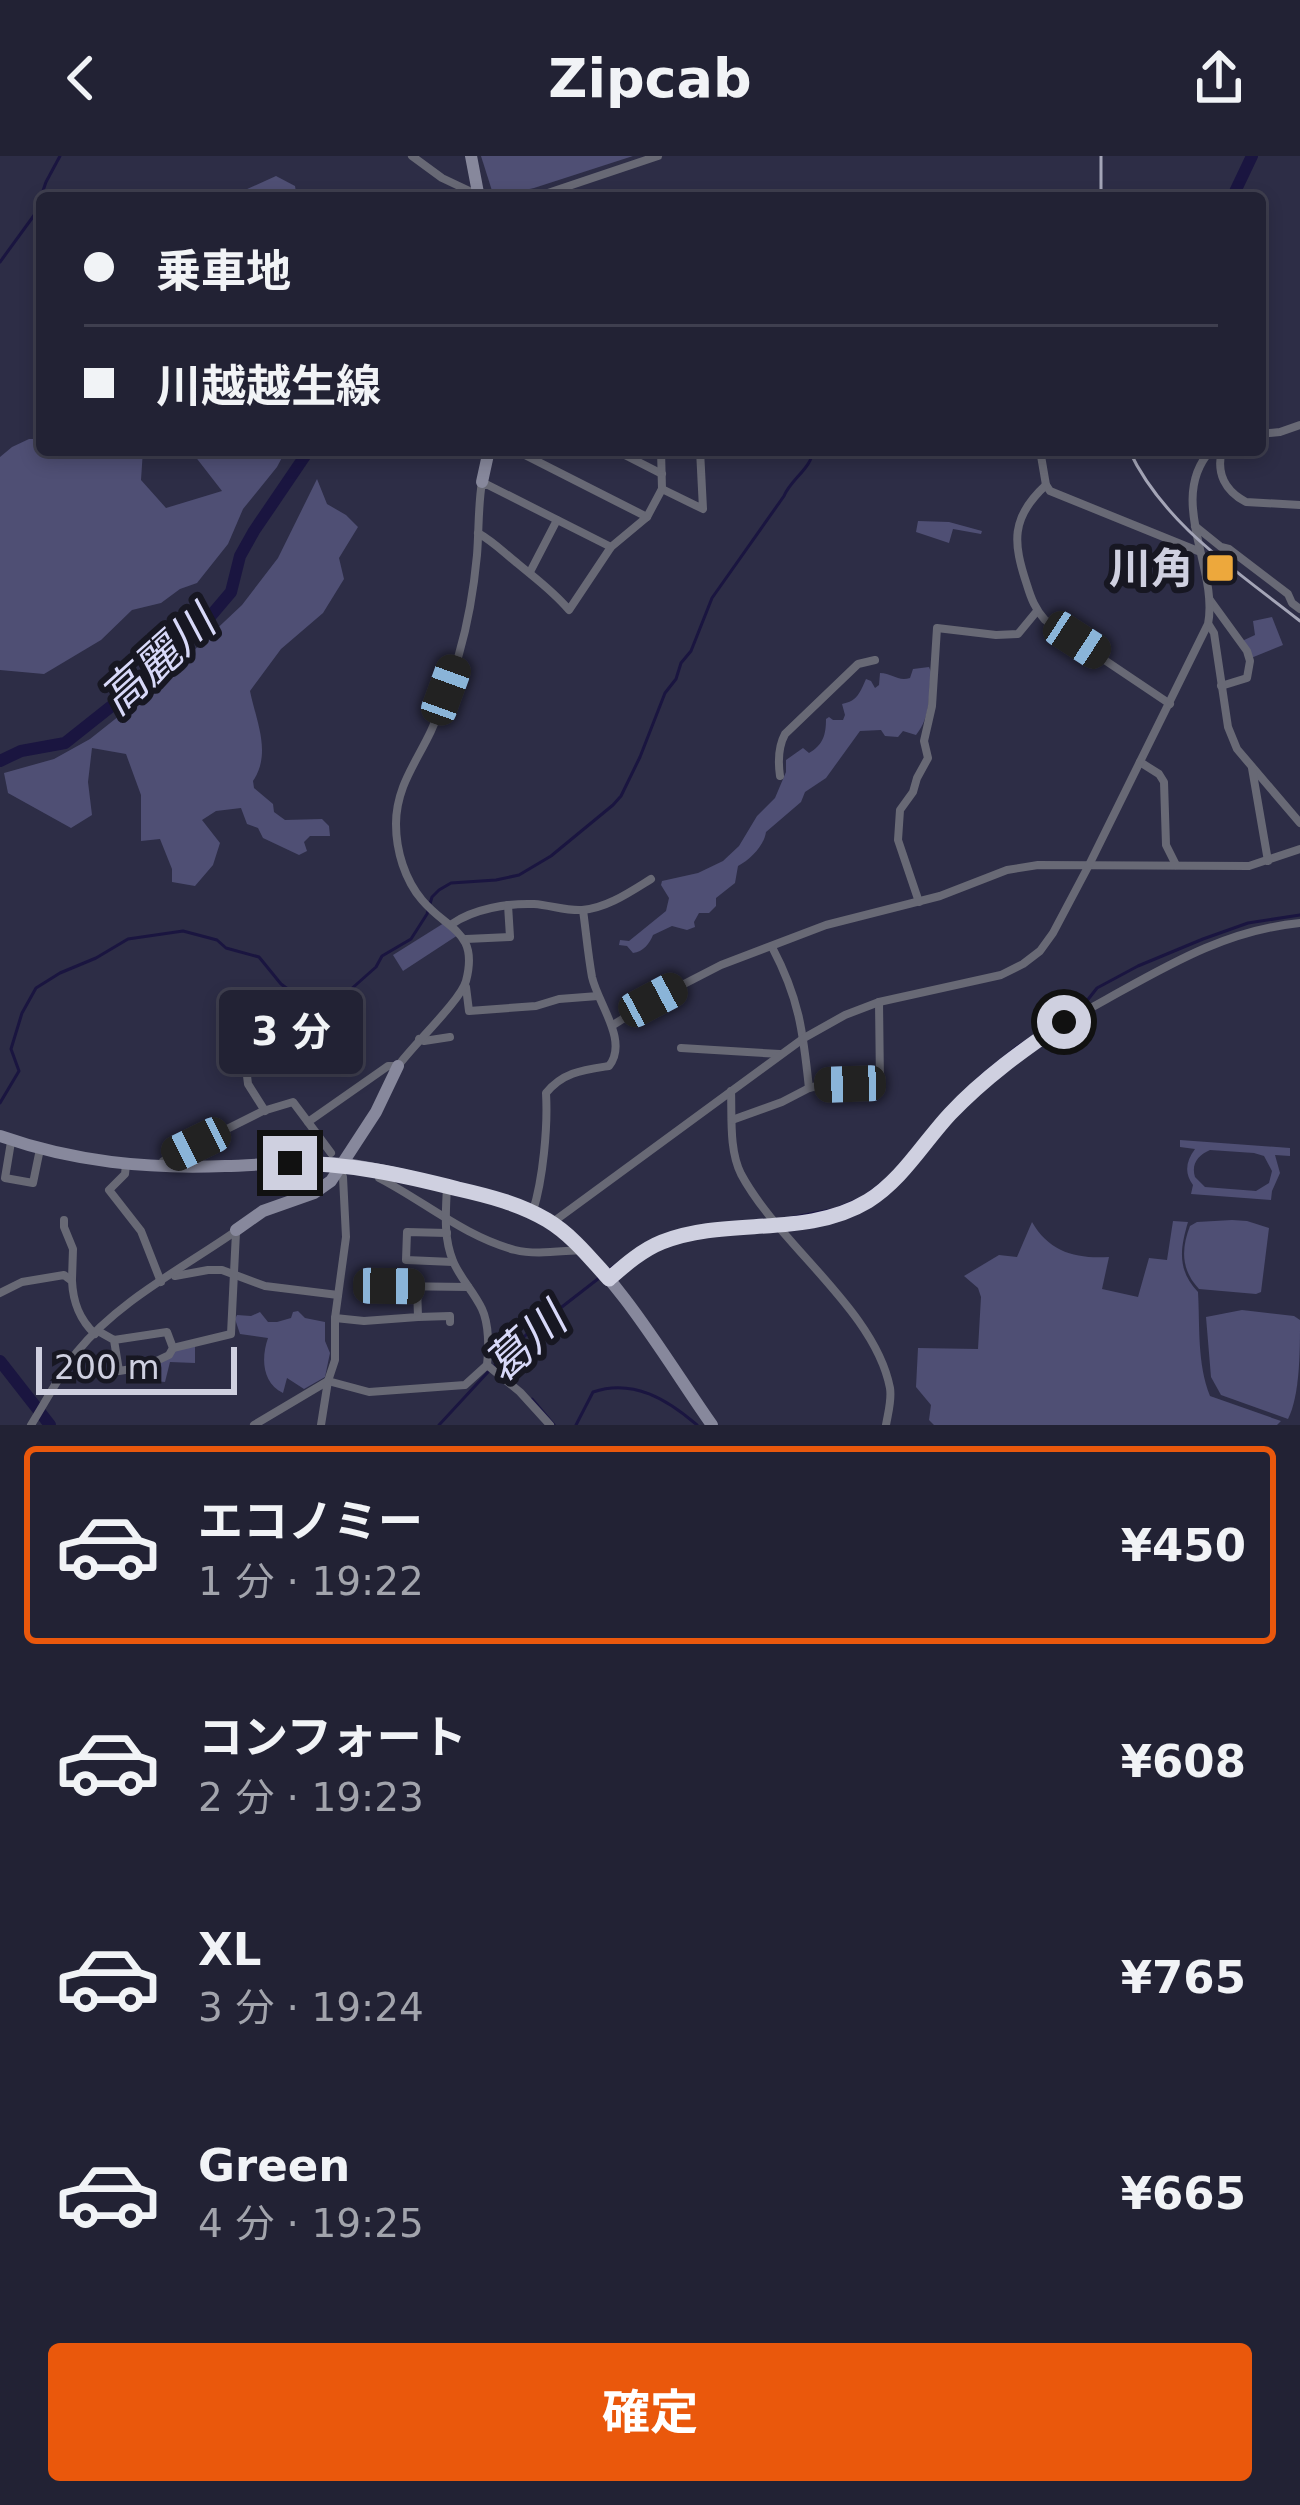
<!DOCTYPE html>
<html lang="ja">
<head>
<meta charset="utf-8">
<style>
  :root { --surface:#222234; --page:#2e2f40; --text:#f1f3f6; --muted:#a2a4ac; --line:#3f3f4f; --accent:#ea580c }
  body { margin:0; font-family:"DejaVu Sans","Noto Sans JP",sans-serif; background:var(--page); color:var(--text); height:100vh; display:flex; flex-direction:column; font-size:45px; white-space:nowrap }
  * { box-sizing:border-box; margin:0 }
  p { font-size:39px; color:var(--muted) }
  .icon { flex:none; width:66px; height:66px; fill:none; stroke:currentColor; stroke-width:2; stroke-linecap:round; stroke-linejoin:round }
  .map { position:relative; height:1269px; overflow:hidden }
  .side { display:flex; flex-direction:column; background:var(--surface); flex:1 }
  .side>* { flex:none }
  .top-card { position:absolute; left:36px; top:36px; width:1230px; height:264px; border-radius:12px; box-shadow:0 6px 18px #0003,0 0 0 3px var(--line); display:grid; align-content:center; height:264px; padding:0 48px; background:var(--surface) }
  .scale { position:absolute; left:36px; bottom:30px; width:201px; box-sizing:border-box; padding-left:12px; border:6px solid #cfd0e0; border-top:0; font-size:33px; line-height:42px; white-space:nowrap; color:#cfd0e0; -webkit-text-stroke:9px #171722; paint-order:stroke }
  .end { position:absolute; width:54px; height:54px; margin:-27px; border:15px solid #cfd0e0; background:#111; box-shadow:0 0 0 6px #111 }
  .from { border-radius:50% }
  .bubble { position:absolute; height:84px; border-radius:12px; background:var(--surface); box-shadow:0 6px 18px #0003,0 0 0 3px var(--line); font-size:39px; font-weight:700; line-height:84px; text-align:center }
  .car { position:absolute; width:36px; height:72px; margin:-36px -18px; border-radius:15px; box-shadow:0 0 9px 3px #0007; background:linear-gradient(#222 24%,#8ab4d8 0 40%,#222 0 76%,#8ab4d8 0 86%,#222 0) }
  .top-card b { display:flex; align-items:center; gap:42px; height:114px; font-size:45px }
  .top-card b+b { border-top:3px solid var(--line) }
  .top-card i { width:30px; height:30px; background:var(--text) }
  ul { padding:21px 0 0; list-style:none }
  li { display:flex; align-items:center; gap:36px; height:198px; margin:0 24px 18px; padding:0 24px; border:6px solid transparent; border-radius:12px }
  li div { flex:1 }
  li b { display:block; font-size:45px }
  li em { font-style:normal; font-weight:700 }
  li.selected { border-color:var(--accent) }
  li>.icon { width:108px; height:108px; stroke-width:1.5 }
  .action { display:flex; gap:24px; margin-top:auto; padding:24px 48px }
  .action a { flex:1; height:138px; border-radius:12px; background:var(--accent); color:#fff; font-size:48px; font-weight:700; line-height:138px; text-align:center }
  header { display:flex; justify-content:space-between; align-items:center; height:156px; padding:0 48px; background:var(--surface); font-size:54px; font-weight:700 }
  .map>svg:first-child { display:block }
</style>
</head>
<body>
<header><svg class="icon" aria-label="back" viewBox="0 0 24 24"><path d="M15 5l-7 7 7 7"/></svg>Zipcab<svg class="icon" aria-label="share" viewBox="0 0 24 24"><path d="M12 15V3M7 8l5-5 5 5M5 13v7h14v-7"/></svg></header>
<div class="map">
<svg width="1300" height="1269" viewBox="0 0 1300 1269">
  <rect width="100%" height="100%" fill="#2d2d46"/>
  <g fill="#4f4f74" fill-rule="evenodd">
    <path d="M481,0H633L534,32L494,41Z"/>
    <path d="M276,20L295,30L297,42H253L245,34Z"/>
    <path d="M29,283H42V294H143L141,324L166,352L222,335L191,295L161,301L162,294H286L277,311L243,353L228,388L197,427L180,433L161,447L132,454L101,484L44,518L0,514V301L12,291Z"/>
    <path d="M317,323L327,348L346,359L358,371L339,402L344,423L323,457L281,493L250,535C256,565 272,597 253,625L254,632L273,648L274,656L285,664L322,663L329,670L330,680H310L304,686L307,695L299,699L263,682L258,672L247,668L241,652L216,655L202,664L220,687L213,709L195,730L172,726V713L160,683L141,685V639L126,598L92,592L88,626L92,659L71,672L8,637L4,617L54,603L90,583L153,533L242,449L278,402Z"/>
    <path d="M918,365L949,366L982,375L981,378L953,373L949,387L916,376Z"/>
    <path d="M1272,461L1283,489L1251,502L1242,485L1255,479L1253,465Z"/>
    <path d="M929,511L931,516C928,538 932,559 916,579L903,575L898,581L885,580L881,574L860,575L826,622L805,636L801,646L766,676C764,690 750,704 738,710L735,727L716,742V750L709,757H699L694,766L695,771L687,774L672,770L653,779C650,787 643,796 633,797L627,790L619,789L620,784L629,785L666,755L669,742L661,729L662,725L698,717L723,705L739,690L757,660L775,642L786,616V604L803,592L809,597C823,589 826,579 826,563L829,561L833,564H843L845,559L842,548C858,545 860,536 866,523L871,525L875,532L879,529L880,517C892,517 898,526 910,522L913,513Z"/>
    <path d="M444,767L458,779L403,815L393,799Z"/>
    <path d="M1180,984L1290,992V1000L1275,999L1280,1017L1272,1035L1271,1044L1191,1038L1193,1029C1184,1017 1186,1005 1195,993L1180,991ZM1210,994L1254,997L1264,1000L1272,1015L1269,1027L1256,1035L1205,1031L1195,1021C1191,1008 1198,999 1210,994Z"/>
    <path d="M1232,1064L1247,1065L1269,1072L1261,1136L1256,1138L1199,1133C1181,1114 1181,1093 1190,1070L1197,1066Z"/>
    <path d="M1173,1065L1188,1066C1180,1093 1177,1114 1198,1136C1200,1171 1197,1207 1210,1240L1281,1265L1277,1269H934L929,1264L931,1249L916,1231L918,1192L978,1193L981,1141L978,1132L964,1120L999,1099L1017,1101L1032,1066C1049,1096 1076,1103 1109,1101L1102,1133L1138,1141L1149,1102L1167,1104Z"/>
    <path d="M1242,1154L1294,1160L1300,1164C1300,1195 1300,1239 1288,1263L1221,1239L1211,1221L1206,1161Z"/>
    <path d="M298,1155L305,1162L325,1166V1185L330,1197L325,1221L304,1233L287,1222L283,1237C262,1227 261,1202 268,1182L240,1178L235,1163L237,1159L251,1160L260,1156L268,1166H277L291,1162L293,1156Z"/>
    <path d="M195,1188V1207L170,1206L165,1226L145,1224V1213L174,1194Z"/>
  </g>
  <g fill="none" stroke-linecap="round" stroke-linejoin="round">
    <g stroke="#1a1540" stroke-width="3">
      <path d="M0,106L35,58L46,26L60,0"/>
      <path d="M0,947L19,915L11,893L22,857L36,832L60,817L96,802L128,783L183,775L217,784L226,792L259,801L281,828L304,845L349,835L376,811L382,800L411,783L427,758L432,741L439,734L451,727L496,724L519,719L551,700L613,649L621,640L640,601L665,537L676,523L681,507L691,495L712,442L784,340C791,323 812,312 813,294"/>
      <path d="M779,1064L836,1053L864,1041L891,1020L954,946L981,920L1017,891L1086,846L1097,832L1138,810L1203,783L1248,767L1300,759"/>
      <path d="M610,1113C644,1088 666,1075 709,1070"/>
      <path d="M495,1209L527,1178L603,1119"/>
      <path d="M532,1243L554,1269"/>
      <path d="M439,1269L488,1216"/>
      <path d="M576,1269L593,1236C633,1222 668,1244 697,1269"/>
    </g>
    <g stroke="#1a1540" stroke-width="12">
      <path d="M1232,42L1252,0"/>
      <path d="M0,605L21,595L65,587L128,537L203,469L231,436L240,400L254,375L309,294"/>
      <path d="M0,1205L50,1269"/>
    </g>
    <g stroke="#686975" stroke-width="8">
      <path d="M412,0L442,22L478,39"/>
      <path d="M533,42L658,0"/>
      <path d="M1260,278L1280,276L1300,269"/>
      <path d="M515,294L647,361"/>
      <path d="M615,294L662,318"/>
      <path d="M1040,294L1046,329L1050,335L1198,395"/>
      <path d="M1222,294C1216,317 1225,335 1246,346L1300,349"/>
      <path d="M1046,329C1010,362 1013,387 1027,429C1031,442 1035,453 1045,464L1170,548"/>
      <path d="M662,333L703,353L700,294"/>
      <path d="M1195,370L1221,391L1229,393L1288,438L1292,447L1300,453"/>
      <path d="M478,377C494,386 503,396 517,407C536,423 553,435 569,454L611,391L647,361L662,333L661,294"/>
      <path d="M530,416L557,364"/>
      <path d="M1210,444L1247,495L1250,505L1247,522L1221,530"/>
      <path d="M1209,469L1214,477L1228,571L1237,593L1300,667"/>
      <path d="M1140,606L1159,618L1164,626L1166,689L1176,709"/>
      <path d="M1252,612L1268,705"/>
      <path d="M780,620C778,606 778,591 785,578L858,508L875,504"/>
      <path d="M919,746L898,684L900,654L913,636L917,622L928,602L924,585L932,550L937,472L996,479L1018,478L1037,455"/>
      <path d="M452,768C473,753 508,747 534,748C550,749 566,755 582,754C607,752 630,736 651,723"/>
      <path d="M466,783L510,781L508,749"/>
      <path d="M772,791C799,842 803,875 809,932"/>
      <path d="M466,831L469,855L536,850L559,843L598,840"/>
      <path d="M613,869L653,844L721,809L826,769L940,740L1007,714L1038,709L1249,710L1300,693"/>
      <path d="M419,883L424,885L450,881"/>
      <path d="M681,892L780,898"/>
      <path d="M244,895L248,928L265,955"/>
      <path d="M731,935C732,961 729,994 741,1018C779,1089 875,1154 890,1232C892,1244 888,1257 886,1269"/>
      <path d="M732,964L782,946L809,932L821,929L880,927L879,846"/>
      <path d="M11,986L5,1022L33,1027L40,993"/>
      <path d="M331,997L308,966L388,910H398C413,889 461,844 466,825C479,775 448,775 422,744C405,724 396,695 396,668C396,631 416,607 431,575C442,551 452,523 459,498C468,467 474,431 477,399C479,374 478,350 482,326L611,391"/>
      <path d="M126,1009L125,1018L109,1034L141,1075L161,1126"/>
      <path d="M164,1010L163,1005L263,955L293,946L308,966"/>
      <path d="M380,1015L379,1022C424,1045 465,1081 515,1094C535,1099 560,1095 582,1094"/>
      <path d="M447,1030C446,1054 443,1081 453,1105C460,1122 474,1136 482,1153C489,1168 489,1192 487,1209L520,1236L550,1269"/>
      <path d="M533,1055C543,1023 548,971 546,937C563,916 583,914 609,910C629,885 598,848 592,821C588,799 586,776 583,754"/>
      <path d="M64,1064V1071L73,1093L72,1123"/>
      <path d="M553,1066L804,882L845,859L879,846L1001,819L1023,808L1040,795L1053,777L1089,709L1208,468C1219,413 1166,343 1211,294"/>
      <path d="M447,1077L407,1076L406,1104L453,1106"/>
      <path d="M175,1120L208,1114H222L265,1130L338,1139"/>
      <path d="M609,1123C625,1109 641,1094 661,1086C726,1060 802,1082 865,1046C892,1031 909,1005 929,982C943,966 957,950 972,935C1011,897 1060,869 1107,843C1170,808 1227,774 1300,767"/>
      <path d="M389,1130L468,1131"/>
      <path d="M0,1137L22,1126L64,1119L72,1125C73,1146 79,1163 95,1178"/>
      <path d="M418,1161L450,1160V1166"/>
      <path d="M335,1162L364,1165L418,1161L417,1130"/>
      <path d="M98,1175L114,1184L167,1176L173,1192L169,1199L144,1211L119,1215L114,1184"/>
      <path d="M173,1192L231,1178L236,1076"/>
      <path d="M31,1269C46,1245 60,1218 77,1196C118,1145 183,1112 236,1075"/>
      <path d="M254,1269L328,1225L369,1236L465,1229L487,1209"/>
      <path d="M321,1269L328,1225L335,1204V1162L346,1081L343,1021"/>
    </g>
    <g stroke="#87889c" stroke-width="12">
      <path d="M471,0L479,42"/>
      <path d="M482,326L489,294"/>
      <path d="M0,980C74,1006 147,1013 225,1010C265,1009 304,1004 344,1008C383,1013 422,1023 460,1033C495,1042 533,1051 561,1074C621,1124 667,1205 712,1269"/>
      <path d="M236,1074L263,1055L314,1037L331,1025L376,956L398,910"/>
    </g>
    <g stroke="#a4a5b7" stroke-width="3">
      <path d="M1101,0V42"/>
      <path d="M1129,294C1164,369 1237,415 1300,465"/>
    </g>
  </g>
  <g fill="none" stroke-linecap="round" stroke-linejoin="round">
    <path stroke="#cfd0e0" stroke-width="15" d="M290,1007C348,1007 403,1019 458,1033C489,1040 520,1048 547,1064C572,1079 590,1102 609,1123C625,1109 642,1094 662,1086C727,1060 805,1083 868,1045C902,1024 923,987 950,958C984,922 1023,894 1064,866"/>
  </g>
  <rect fill="#eda83c" stroke="#171722" stroke-width="4.5" x="1205" y="397" width="30" height="30" rx="6"/>
  <g text-anchor="middle" stroke-width="12" stroke-linejoin="round" paint-order="stroke">
    <g font-size="42" font-weight="bold" fill="#cfd0e0" stroke="#171722" text-anchor="end">
      <text x="1193" y="427">川角</text>
    </g>
    <g font-size="45" font-style="italic" fill="#d8d9f9" stroke="#171722">
      <text transform="translate(157 504) rotate(-42)" y="16">高麗川</text>
      <text transform="translate(525 1186) rotate(-42)" y="16">葛川</text>
    </g>
  </g>
</svg>
<div class="scale">200 m</div>
<i class="end from" style="left:1064px;top:866px"></i>
<i class="end" style="left:290px;top:1007px"></i>
<div class="bubble" style="left:219px;top:834px;width:144px">3 分</div>
<i class="car" style="left:1077px;top:484px;rotate:123deg"></i>
<i class="car" style="left:446px;top:534px;rotate:20deg"></i>
<i class="car" style="left:653px;top:844px;rotate:62deg"></i>
<i class="car" style="left:850px;top:928px;rotate:268deg"></i>
<i class="car" style="left:196px;top:988px;rotate:244deg"></i>
<i class="car" style="left:389px;top:1130px;rotate:91deg"></i>
<div class="top-card">
<b><i class="from"></i>乗車地</b>
<b><i></i>川越越生線</b>
</div>
</div>
<section class="side">
<ul>
<li class="selected"><svg class="icon" aria-label="car" viewBox="0 0 24 24"><path d="M5 17H2v-5l4-1 3-4h7l3 4 3 1v5h-3M9 17h6M6 11h13"/><circle cx="7" cy="17" r="2"/><circle cx="17" cy="17" r="2"/></svg><div><b>エコノミー</b><p>1 分 · 19:22</p></div><em>¥450</em></li>
<li><svg class="icon" aria-label="car" viewBox="0 0 24 24"><path d="M5 17H2v-5l4-1 3-4h7l3 4 3 1v5h-3M9 17h6M6 11h13"/><circle cx="7" cy="17" r="2"/><circle cx="17" cy="17" r="2"/></svg><div><b>コンフォート</b><p>2 分 · 19:23</p></div><em>¥608</em></li>
<li><svg class="icon" aria-label="car" viewBox="0 0 24 24"><path d="M5 17H2v-5l4-1 3-4h7l3 4 3 1v5h-3M9 17h6M6 11h13"/><circle cx="7" cy="17" r="2"/><circle cx="17" cy="17" r="2"/></svg><div><b>XL</b><p>3 分 · 19:24</p></div><em>¥765</em></li>
<li><svg class="icon" aria-label="car" viewBox="0 0 24 24"><path d="M5 17H2v-5l4-1 3-4h7l3 4 3 1v5h-3M9 17h6M6 11h13"/><circle cx="7" cy="17" r="2"/><circle cx="17" cy="17" r="2"/></svg><div><b>Green</b><p>4 分 · 19:25</p></div><em>¥665</em></li>
</ul>
<div class="action"><a>確定</a></div>
</section>
</body>
</html>
